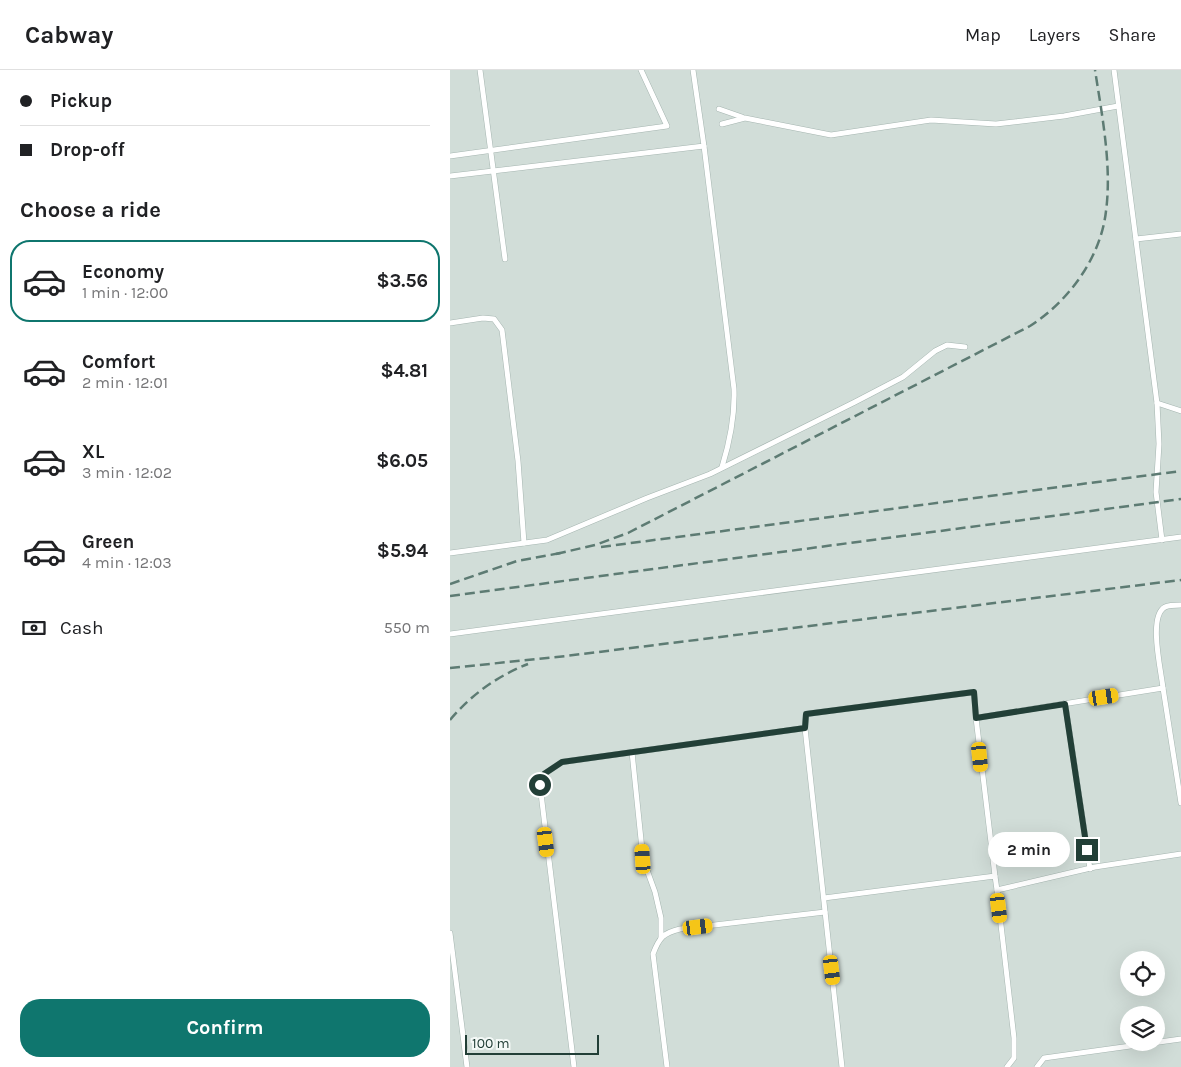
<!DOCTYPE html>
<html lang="en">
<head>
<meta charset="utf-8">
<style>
  :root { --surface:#fff; --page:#f2f2f2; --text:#202124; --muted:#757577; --line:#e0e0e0; --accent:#0f766e }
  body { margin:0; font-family:Karla,sans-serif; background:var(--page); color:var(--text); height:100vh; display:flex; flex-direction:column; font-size:19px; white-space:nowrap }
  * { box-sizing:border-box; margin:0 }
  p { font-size:16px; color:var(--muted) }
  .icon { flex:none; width:28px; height:28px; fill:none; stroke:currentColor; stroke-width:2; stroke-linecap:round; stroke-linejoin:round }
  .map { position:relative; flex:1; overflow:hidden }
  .sheet { display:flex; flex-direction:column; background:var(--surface); width:450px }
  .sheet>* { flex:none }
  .guide { display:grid; align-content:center; height:110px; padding:0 20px; background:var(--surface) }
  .controls { position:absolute; left:670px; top:881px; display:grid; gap:10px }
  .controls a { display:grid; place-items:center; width:45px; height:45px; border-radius:50%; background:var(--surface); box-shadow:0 5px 20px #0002; font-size:25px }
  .scale { position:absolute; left:15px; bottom:12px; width:134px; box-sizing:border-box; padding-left:5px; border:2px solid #223f37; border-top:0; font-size:14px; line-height:18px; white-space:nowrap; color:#223f37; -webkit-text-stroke:4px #f4f9f7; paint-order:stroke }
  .end { position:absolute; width:22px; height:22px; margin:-11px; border:6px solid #223f37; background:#fff; box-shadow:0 0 0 2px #fff }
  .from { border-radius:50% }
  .bubble { position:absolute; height:35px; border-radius:18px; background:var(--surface); box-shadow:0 5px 20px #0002; font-size:16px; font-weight:700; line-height:35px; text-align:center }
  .car { position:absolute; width:15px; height:30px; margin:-15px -8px; border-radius:6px; box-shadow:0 0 4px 1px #0007; background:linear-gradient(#f5c518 24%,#345 0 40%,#f5c518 0 76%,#345 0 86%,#f5c518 0) }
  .guide b { display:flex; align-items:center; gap:18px; height:48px; font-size:19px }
  .guide b+b { border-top:1px solid var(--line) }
  .guide i { width:12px; height:12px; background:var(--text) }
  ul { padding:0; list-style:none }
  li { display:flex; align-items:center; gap:15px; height:82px; margin:0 10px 8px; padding:0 10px; border:2px solid transparent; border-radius:20px }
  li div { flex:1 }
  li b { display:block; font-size:19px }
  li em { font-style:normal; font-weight:700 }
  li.selected { border-color:var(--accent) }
  li>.icon { width:45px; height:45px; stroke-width:1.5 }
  h2 { padding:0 20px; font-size:22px; line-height:60px }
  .pay { display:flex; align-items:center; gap:12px; height:55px; padding:0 20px; font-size:19px }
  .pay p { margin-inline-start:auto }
  .button { display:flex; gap:10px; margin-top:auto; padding:10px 20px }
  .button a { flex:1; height:58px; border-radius:20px; background:var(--accent); color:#fff; font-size:20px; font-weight:700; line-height:58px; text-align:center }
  header { display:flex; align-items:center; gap:30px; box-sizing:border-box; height:70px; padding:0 25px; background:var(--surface); border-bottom:1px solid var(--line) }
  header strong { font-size:24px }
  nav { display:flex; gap:28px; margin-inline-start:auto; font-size:18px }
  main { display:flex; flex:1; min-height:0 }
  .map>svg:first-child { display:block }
</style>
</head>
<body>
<header>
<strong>Cabway</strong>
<nav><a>Map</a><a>Layers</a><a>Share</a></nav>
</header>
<main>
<section class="sheet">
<div class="guide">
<b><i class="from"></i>Pickup</b>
<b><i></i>Drop-off</b>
</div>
<h2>Choose a ride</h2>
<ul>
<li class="selected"><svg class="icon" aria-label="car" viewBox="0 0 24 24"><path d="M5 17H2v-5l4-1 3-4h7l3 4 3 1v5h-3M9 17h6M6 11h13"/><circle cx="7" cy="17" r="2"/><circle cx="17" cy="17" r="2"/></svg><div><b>Economy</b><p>1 min · 12:00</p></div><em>$3.56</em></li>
<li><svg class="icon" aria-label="car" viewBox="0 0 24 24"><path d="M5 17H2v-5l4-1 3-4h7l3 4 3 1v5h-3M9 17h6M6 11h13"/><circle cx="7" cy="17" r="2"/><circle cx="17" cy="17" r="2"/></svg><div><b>Comfort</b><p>2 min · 12:01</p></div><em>$4.81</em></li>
<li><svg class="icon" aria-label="car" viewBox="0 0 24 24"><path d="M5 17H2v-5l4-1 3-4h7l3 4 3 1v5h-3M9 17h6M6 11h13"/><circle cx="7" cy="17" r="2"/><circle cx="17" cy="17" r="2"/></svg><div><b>XL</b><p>3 min · 12:02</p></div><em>$6.05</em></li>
<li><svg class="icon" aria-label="car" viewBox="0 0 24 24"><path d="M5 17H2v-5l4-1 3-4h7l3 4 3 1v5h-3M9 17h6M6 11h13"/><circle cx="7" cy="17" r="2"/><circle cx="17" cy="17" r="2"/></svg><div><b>Green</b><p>4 min · 12:03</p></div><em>$5.94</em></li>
</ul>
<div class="pay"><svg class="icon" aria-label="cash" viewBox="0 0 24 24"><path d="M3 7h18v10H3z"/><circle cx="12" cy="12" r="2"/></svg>Cash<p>550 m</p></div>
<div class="button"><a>Confirm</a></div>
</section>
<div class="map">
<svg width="731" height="997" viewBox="0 0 731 997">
  <rect width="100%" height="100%" fill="#e3ede9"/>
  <path fill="#d1ddd8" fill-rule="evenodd" d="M0,0H731V997H0ZM679,890H706V918H679ZM679,945H706V972H679Z"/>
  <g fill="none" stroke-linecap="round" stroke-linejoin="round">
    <g stroke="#a5b5b0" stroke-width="6">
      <g id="service">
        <path d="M30,0L55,189"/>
        <path d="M664,0L707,333L709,374L706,422L712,470"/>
        <path d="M269,39L292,47"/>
        <path d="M272,54L295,48L381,65L481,50L546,54L614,46L668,36"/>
        <path d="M254,76L284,319C285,346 280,371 272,397"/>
        <path d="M0,86L217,56L191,0"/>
        <path d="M0,106L254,76L243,0"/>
        <path d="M686,169L731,164"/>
        <path d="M0,253L33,248L44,249L52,260L68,391L74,473"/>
        <path d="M707,333L731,341"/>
        <path d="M0,483L97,470L197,428L260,404L405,332L453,307L485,281L497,275L515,277"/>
        <path d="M0,564L731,467"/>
        <path d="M713,618C711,600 698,546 715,537C719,535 726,535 731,535"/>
        <path d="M615,633L640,799"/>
        <path d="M526,648L545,806"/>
        <path d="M355,658L392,997"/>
        <path d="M182,682L193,789L205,822L211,848V868"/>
        <path d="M374,828L545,806L547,820"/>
        <path d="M0,863L17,997"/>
        <path d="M124,997L90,715L94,704L112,692L355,658L356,644L524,622L526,648L713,618L731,733"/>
        <path d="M217,997L203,884C209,868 213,863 230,859L375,842"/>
        <path d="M557,997L564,988V968L547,820L645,797L731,784"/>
        <path d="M587,997L594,988L731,969"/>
      </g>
    </g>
    <use href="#service" stroke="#fff" stroke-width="5"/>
    <g stroke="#5d7b73" stroke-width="2.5" stroke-dasharray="10 5" stroke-linecap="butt">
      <path d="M151,477L731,401"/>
      <path d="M106,484L145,475L178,463L580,256C619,231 651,187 656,141C662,96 652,45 645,0"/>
      <path d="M0,514L67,491L111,483"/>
      <path d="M0,526L731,429"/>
      <path d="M0,598L116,586L731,510"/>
      <path d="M0,650C21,625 47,606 78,594"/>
    </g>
  </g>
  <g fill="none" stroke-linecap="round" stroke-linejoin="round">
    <path stroke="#223f37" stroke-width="6" d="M90,715L94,704L112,692L355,658L356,644L524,622L526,648L615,634L637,780"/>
  </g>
</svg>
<div class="controls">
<a><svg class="icon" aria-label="locate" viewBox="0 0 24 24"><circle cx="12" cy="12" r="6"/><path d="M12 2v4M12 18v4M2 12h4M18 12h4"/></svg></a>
<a><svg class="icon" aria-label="layers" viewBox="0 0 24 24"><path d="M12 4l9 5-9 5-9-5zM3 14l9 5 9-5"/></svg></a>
</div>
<div class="scale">100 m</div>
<i class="end from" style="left:90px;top:715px"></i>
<i class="end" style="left:637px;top:780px"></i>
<div class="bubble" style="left:538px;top:762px;width:82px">2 min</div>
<i class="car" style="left:654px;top:627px;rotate:81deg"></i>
<i class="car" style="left:530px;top:687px;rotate:174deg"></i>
<i class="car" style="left:96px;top:772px;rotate:173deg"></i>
<i class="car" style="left:193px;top:789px;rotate:356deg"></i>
<i class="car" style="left:549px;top:838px;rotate:173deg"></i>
<i class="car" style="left:248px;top:857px;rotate:83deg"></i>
<i class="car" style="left:382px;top:900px;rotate:173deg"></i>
</div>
</main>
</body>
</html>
